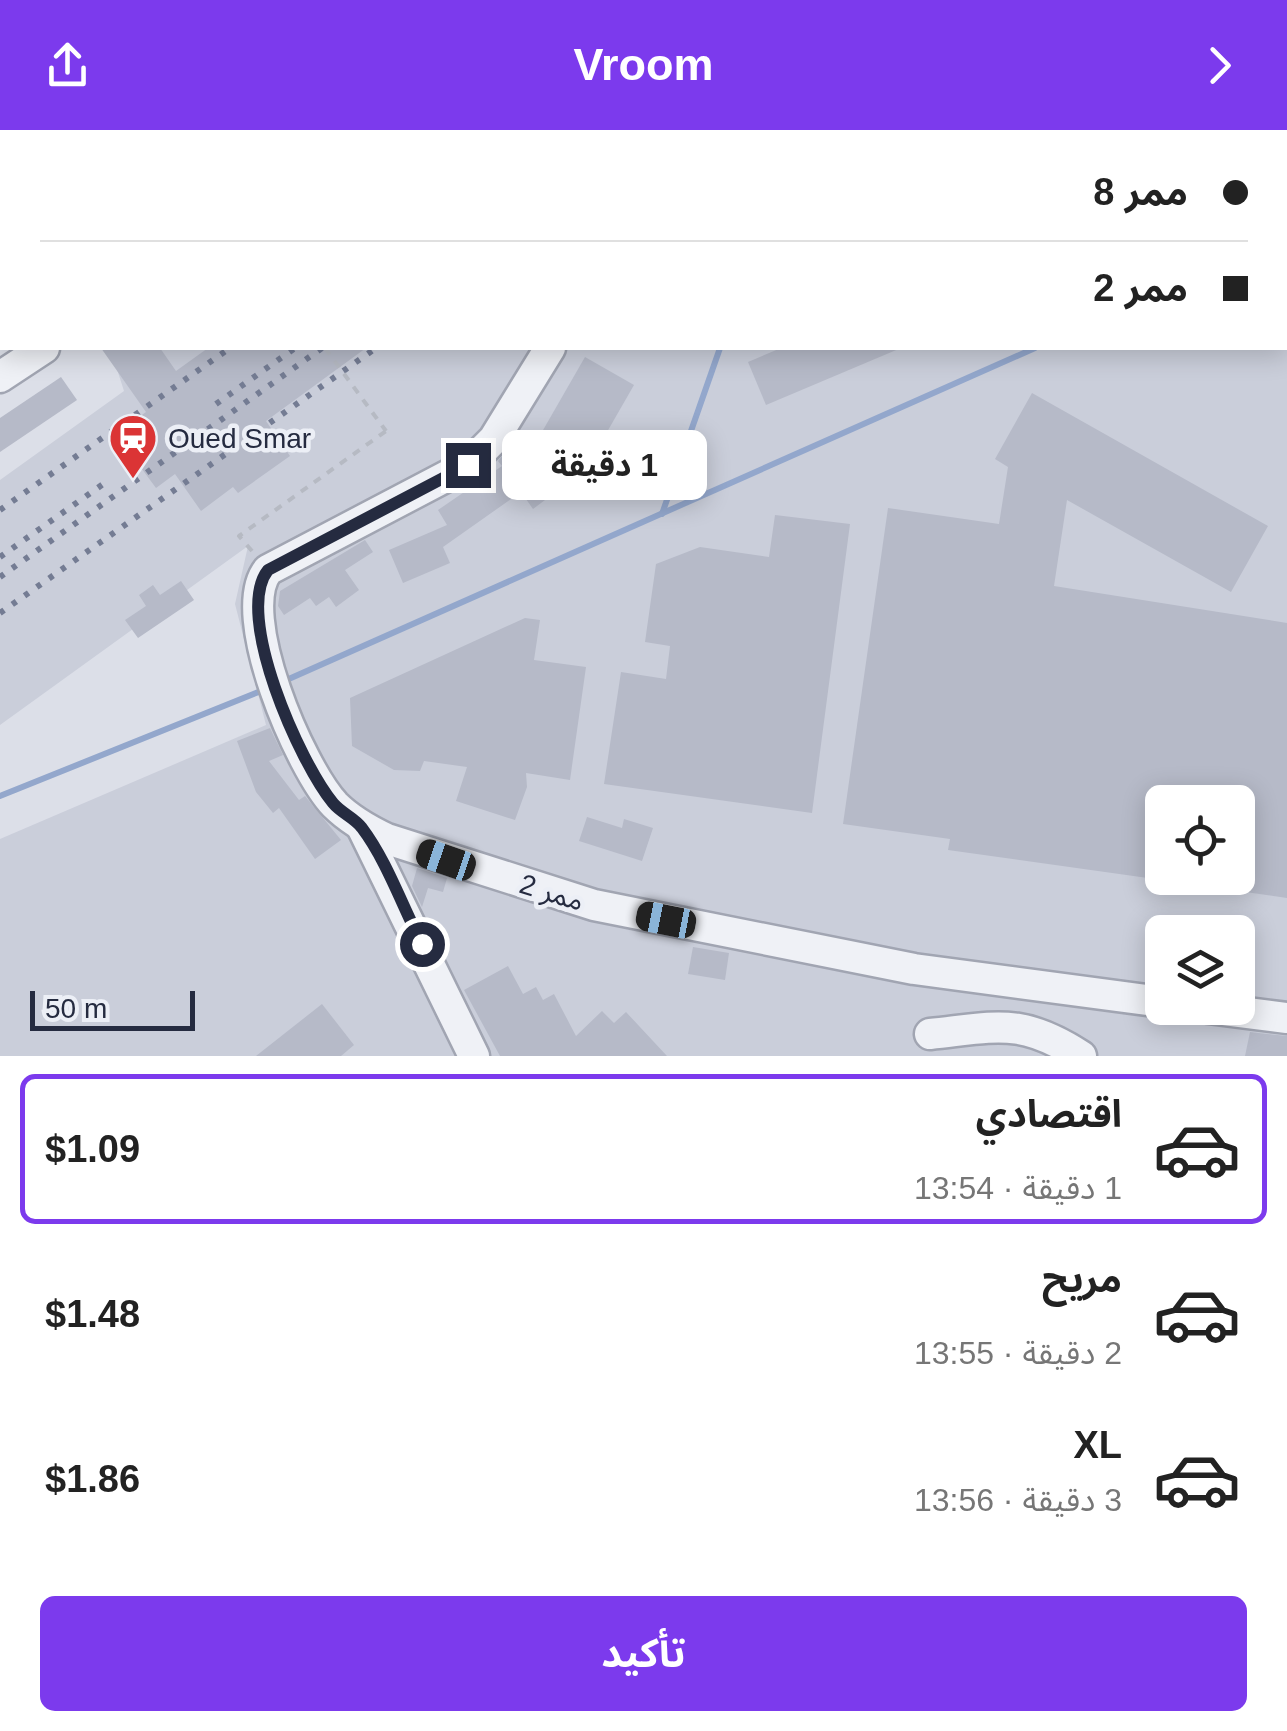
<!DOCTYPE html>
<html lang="ar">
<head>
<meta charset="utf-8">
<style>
  :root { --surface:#fff; --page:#f6f6f6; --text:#222; --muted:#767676; --line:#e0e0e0; --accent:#7c3aed }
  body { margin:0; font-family:Helvetica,"Noto Sans Arabic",sans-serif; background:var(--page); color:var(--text); direction:rtl; height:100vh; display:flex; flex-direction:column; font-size:38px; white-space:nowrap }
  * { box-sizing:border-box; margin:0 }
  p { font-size:32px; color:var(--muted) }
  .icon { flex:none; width:55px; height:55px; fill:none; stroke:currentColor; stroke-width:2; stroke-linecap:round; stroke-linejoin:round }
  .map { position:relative; height:926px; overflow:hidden; direction:ltr }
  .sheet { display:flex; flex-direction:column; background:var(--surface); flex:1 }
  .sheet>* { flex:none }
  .banner { position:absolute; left:0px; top:0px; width:1288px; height:220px; box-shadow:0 5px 25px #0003; direction:rtl; display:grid; align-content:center; height:220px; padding:0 40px; background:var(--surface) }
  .tools { position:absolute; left:1145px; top:655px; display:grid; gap:20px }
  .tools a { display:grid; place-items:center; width:110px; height:110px; border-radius:15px; background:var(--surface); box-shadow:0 5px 25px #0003; font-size:50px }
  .scale { position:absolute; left:30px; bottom:25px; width:165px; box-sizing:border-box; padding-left:10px; border:5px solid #252b40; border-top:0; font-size:28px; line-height:35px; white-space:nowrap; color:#252b40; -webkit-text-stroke:8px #eceff6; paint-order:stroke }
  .end { position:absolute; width:45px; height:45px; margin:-22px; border:12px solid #252b40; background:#fff; box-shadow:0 0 0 5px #fff }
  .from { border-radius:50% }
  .bubble { position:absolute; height:70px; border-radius:15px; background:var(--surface); box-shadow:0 5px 25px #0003; font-size:32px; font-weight:700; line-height:70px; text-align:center; direction:rtl }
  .car { position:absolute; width:30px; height:60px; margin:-30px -15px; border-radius:12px; box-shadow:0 0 8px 2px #0007; background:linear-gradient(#222 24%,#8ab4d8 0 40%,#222 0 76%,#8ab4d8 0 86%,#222 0) }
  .banner b { display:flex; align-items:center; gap:35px; height:95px; font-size:38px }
  .banner b+b { border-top:2px solid var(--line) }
  .banner i { width:25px; height:25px; background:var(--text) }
  ul { padding:18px 0 0; list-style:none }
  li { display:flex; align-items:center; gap:30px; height:150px; margin:0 20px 15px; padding:0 20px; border:5px solid transparent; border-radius:15px }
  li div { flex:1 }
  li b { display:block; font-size:38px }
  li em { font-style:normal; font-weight:700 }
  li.active { border-color:var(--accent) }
  li>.icon { width:90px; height:90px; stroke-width:1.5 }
  .button { display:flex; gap:20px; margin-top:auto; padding:20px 40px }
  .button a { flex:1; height:115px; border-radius:15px; background:var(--accent); color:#fff; font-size:40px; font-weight:700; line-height:115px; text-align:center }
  header { display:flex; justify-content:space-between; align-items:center; height:130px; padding:0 40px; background:var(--accent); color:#fff; font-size:45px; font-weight:700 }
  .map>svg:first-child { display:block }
</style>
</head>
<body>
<header><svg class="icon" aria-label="forward" viewBox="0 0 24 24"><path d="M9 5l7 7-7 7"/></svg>Vroom<svg class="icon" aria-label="share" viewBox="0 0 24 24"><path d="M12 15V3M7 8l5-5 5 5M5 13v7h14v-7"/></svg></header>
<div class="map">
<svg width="1287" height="926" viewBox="0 0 1287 926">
  <rect width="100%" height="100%" fill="#dcdfe8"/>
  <path fill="#caceda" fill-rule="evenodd" d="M711,0H1287V926H0V709L266,595L235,474L248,416L0,595V350L124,261L116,236L142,218H1285V2H708ZM1162,672H1238V748H1162ZM1162,802H1238V878H1162Z"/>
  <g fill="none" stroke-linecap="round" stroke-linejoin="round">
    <g stroke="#93a7cc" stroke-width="6">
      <path d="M1285,105L1287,104"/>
      <path d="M662,384L720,218"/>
      <path d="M282,552L1035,218"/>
      <path d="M0,666L266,559"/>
    </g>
  </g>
  <g fill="#b6bac8">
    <path d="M101,218H160L176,241L208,218H366L266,291L290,326L238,363L233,357L201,381L175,344L156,358L116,304L146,282Z"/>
    <path d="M781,218H901L766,275L748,232Z"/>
    <path d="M585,227L634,255L580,349L531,321Z"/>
    <path d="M61,247L77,270L0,322V288Z"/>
    <path d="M1032,263L1268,396L1231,462L1067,370L1054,456L1287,493V768L1238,761V672H1162V750L948,720L950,709L843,694L888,378L999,394L1008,337L995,329Z"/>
    <path d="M515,311L553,364L533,379L521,362L443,417L450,433L403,453L389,420L447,395L438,380L502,336L498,331Z"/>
    <path d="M775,385L850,394L812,683L604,654L621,542L666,549L670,516L645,512L656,434L700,417L769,427Z"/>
    <path d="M365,410L373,422L345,440L359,460L336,477L329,467L316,476L310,468L284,485L278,476L280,461Z"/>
    <path d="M181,451L194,470L138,508L125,490L146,476L139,465L153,455L160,465Z"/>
    <path d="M525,488L540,490L534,530L586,537L570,650L526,643L527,657L515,690L456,671L467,637L424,631L420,641L394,640L352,616L350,568Z"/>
    <path d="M270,598L283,625L269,631L299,670L305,666L341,710L315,729L279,678L273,683L256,662L237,611Z"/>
    <path d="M587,687L622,698L624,689L653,698L642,731L579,711Z"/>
    <path d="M417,738L447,748L443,762L428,758L422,777L412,756Z"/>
    <path d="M693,817L729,823L725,850L688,844Z"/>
    <path d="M508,836L523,864L536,857L543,870L554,864L576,906L602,881L614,893L626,882L667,926H500L464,860Z"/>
    <path d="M322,874L354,915L341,926H256Z"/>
    <path d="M1250,902L1287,906V926H1245Z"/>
  </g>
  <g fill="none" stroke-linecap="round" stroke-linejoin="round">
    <g stroke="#a1a5b2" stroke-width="35">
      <g id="minor">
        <path d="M27,0L28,2"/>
        <path d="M1271,0L1275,2"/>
        <path d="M815,2L837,0"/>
        <path d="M0,187L2,191"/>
        <path d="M550,218L494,309L468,335L268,440C233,483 300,638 335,675C350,690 368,700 387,709L594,775L914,839L1162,872"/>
        <path d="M0,247L44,218"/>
        <path d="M362,697L474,926"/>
        <path d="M1208,878L1287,888"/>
        <path d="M930,904C997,897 1021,887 1081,926"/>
      </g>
    </g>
    <g stroke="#b6bac3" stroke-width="4" stroke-dasharray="8 8" stroke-linecap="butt">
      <path d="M97,2L101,0"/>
      <path d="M252,421L239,406L386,301"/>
    </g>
    <use href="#minor" stroke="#eff1f6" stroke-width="30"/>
    <g stroke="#747c93" stroke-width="6" stroke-dasharray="5 10" stroke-linecap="butt">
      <path d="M538,2L541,0"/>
      <path d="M594,2L597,0"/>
      <path d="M621,2L624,0"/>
      <path d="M666,2L669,0"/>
      <path d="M216,274L295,218"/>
      <path d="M0,380L230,218"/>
      <path d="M0,427L106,352"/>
      <path d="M0,447L322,218"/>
      <path d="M0,483L376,218"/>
    </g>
    <path stroke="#b6bac3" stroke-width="4" stroke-dasharray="8 8" stroke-linecap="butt" d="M325,218L386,301"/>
  </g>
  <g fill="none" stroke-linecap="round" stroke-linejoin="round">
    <path stroke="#252b40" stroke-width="12" d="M422,814C403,778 387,731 362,698C355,688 341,683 333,673C300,633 233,484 268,440L468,335"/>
  </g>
  <defs>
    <g id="station-pin" transform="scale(2.5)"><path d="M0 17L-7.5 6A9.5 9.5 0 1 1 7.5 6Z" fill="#db3435" stroke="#eceff6"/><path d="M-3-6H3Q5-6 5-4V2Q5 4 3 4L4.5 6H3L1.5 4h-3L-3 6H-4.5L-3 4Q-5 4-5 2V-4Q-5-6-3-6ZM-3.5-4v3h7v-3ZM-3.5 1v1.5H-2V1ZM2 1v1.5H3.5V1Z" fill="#fff"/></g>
  </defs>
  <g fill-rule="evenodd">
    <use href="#station-pin" x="133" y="308"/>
  </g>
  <g text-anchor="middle" stroke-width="9" stroke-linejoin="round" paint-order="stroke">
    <g font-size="28" fill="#252b40" stroke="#eceff6" text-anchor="start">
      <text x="168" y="318">Oued Smar</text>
    </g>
    <g font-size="28" fill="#252b40" stroke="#eceff6">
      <text transform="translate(552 762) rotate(17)" y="10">ممر 2</text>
    </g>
  </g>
</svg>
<div class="tools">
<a><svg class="icon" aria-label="locate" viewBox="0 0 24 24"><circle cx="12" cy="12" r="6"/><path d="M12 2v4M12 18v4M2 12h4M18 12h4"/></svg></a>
<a><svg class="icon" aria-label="layers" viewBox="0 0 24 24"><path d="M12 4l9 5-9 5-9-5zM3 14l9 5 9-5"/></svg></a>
</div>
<div class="scale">50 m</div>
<i class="end from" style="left:422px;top:814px"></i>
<i class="end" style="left:468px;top:335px"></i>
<div class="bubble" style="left:502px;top:300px;width:205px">1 دقيقة</div>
<i class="car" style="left:446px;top:730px;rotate:289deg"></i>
<i class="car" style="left:666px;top:790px;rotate:281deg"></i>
<div class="banner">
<b><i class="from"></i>ممر 8</b>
<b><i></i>ممر 2</b>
</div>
</div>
<section class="sheet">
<ul>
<li class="active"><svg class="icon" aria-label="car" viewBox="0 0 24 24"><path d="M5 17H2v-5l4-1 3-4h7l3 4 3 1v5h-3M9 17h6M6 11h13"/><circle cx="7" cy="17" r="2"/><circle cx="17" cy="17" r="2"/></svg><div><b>اقتصادي</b><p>1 دقيقة · 13:54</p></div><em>$1.09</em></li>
<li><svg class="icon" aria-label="car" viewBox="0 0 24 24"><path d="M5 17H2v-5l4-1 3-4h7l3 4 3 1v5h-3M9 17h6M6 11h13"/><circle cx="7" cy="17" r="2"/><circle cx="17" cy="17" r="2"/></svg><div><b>مريح</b><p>2 دقيقة · 13:55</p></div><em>$1.48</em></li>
<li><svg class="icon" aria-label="car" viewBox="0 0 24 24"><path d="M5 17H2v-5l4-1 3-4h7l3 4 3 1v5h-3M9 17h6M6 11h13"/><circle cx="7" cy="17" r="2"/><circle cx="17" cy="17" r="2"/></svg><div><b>XL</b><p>3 دقيقة · 13:56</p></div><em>$1.86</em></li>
</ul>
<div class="button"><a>تأكيد</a></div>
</section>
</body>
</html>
